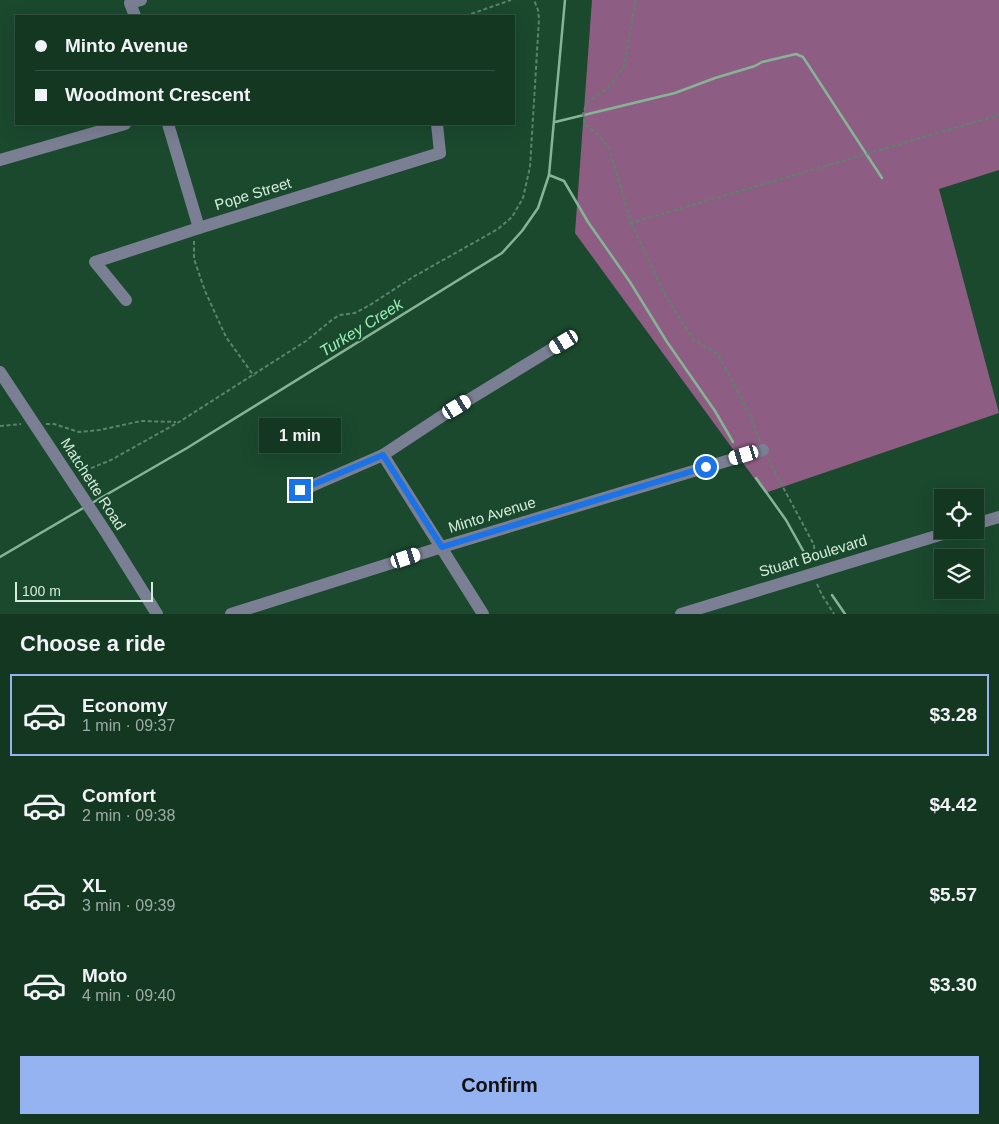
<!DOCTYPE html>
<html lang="en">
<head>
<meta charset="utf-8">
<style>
  :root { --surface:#143722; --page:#1d3f2a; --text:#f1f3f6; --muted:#9daca5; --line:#335140; --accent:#95b2f1 }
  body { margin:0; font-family:Arial,sans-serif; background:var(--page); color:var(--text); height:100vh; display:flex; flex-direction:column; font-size:19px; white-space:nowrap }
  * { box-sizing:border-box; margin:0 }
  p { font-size:16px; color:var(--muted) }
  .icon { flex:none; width:28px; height:28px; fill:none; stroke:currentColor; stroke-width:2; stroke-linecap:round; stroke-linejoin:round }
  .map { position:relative; height:614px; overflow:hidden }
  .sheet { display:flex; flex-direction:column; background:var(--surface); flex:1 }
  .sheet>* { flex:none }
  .banner { position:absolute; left:15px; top:15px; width:500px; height:110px; border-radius:0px; box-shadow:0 5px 20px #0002,0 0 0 1px var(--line); display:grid; align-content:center; height:110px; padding:0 20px; background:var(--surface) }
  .buttons { position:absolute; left:934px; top:489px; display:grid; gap:10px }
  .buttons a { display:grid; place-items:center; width:50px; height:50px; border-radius:0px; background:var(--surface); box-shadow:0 5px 20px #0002,0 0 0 1px var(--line); font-size:25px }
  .scale { position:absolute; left:15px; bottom:12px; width:138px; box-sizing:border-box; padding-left:5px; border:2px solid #d4ecdb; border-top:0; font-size:14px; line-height:18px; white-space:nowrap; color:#d4ecdb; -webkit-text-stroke:4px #1a492e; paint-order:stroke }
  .end { position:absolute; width:22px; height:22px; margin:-11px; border:6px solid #1a73e8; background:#fff; box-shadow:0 0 0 2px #fff }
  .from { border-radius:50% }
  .bubble { position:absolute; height:35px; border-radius:0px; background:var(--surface); box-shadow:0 5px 20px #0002,0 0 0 1px var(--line); font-size:16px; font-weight:600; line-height:35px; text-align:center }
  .car { position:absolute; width:15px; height:30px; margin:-15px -8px; border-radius:6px; box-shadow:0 0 4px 1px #0007; background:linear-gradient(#fff 24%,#345 0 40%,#fff 0 76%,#345 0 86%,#fff 0) }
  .banner b { display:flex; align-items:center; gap:18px; height:48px; font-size:19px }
  .banner b+b { border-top:1px solid var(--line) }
  .banner i { width:12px; height:12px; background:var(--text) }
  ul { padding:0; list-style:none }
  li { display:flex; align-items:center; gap:15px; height:82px; margin:0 10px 8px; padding:0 10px; border:2px solid transparent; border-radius:0px }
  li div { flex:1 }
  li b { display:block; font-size:19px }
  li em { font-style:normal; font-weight:600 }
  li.active { border-color:var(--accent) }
  li>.icon { width:45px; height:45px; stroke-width:1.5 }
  h2 { padding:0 20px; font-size:22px; line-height:60px }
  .action { display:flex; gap:10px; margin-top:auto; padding:10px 20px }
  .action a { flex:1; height:58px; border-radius:0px; background:var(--accent); color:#111; font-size:20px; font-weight:600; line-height:58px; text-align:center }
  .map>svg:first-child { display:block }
</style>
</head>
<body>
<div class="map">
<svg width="999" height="614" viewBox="0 0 999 614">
  <rect width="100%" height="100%" fill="#1a492e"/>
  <path fill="#8e5d83" d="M592,0H999V170L939,189L999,413L765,493L575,233Z"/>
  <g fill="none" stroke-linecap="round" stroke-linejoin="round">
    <g stroke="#86b596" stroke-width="2.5">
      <path d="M555,122L675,93L715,78L755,66L762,62L796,54L803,57L882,178"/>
      <path d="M549,175L564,181L588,222L630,282L667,342L715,411L733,442"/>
      <path d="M756,478L786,520L805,554"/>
      <path d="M92,503L187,448L502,253L522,231L538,208L549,175L565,0"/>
      <path d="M0,557L85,507"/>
      <path d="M832,595L845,614"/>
    </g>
    <g stroke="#5c836c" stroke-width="2" stroke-dasharray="4 2.5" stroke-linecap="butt">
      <path d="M636,0L624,66L609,87L589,101L583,112L585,125L597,133L609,147L631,223L999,115"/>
      <path d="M465,16L511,0"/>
      <path d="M631,223L665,295L693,339L718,354L749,413L760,441"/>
      <path d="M194,241V259L205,291L226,337L254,376"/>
      <path d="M46,424H54L79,432L100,430L141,421L176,422"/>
      <path d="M0,426L21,424"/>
      <path d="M768,459L814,545L815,563"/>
      <path d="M79,473L111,460L179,422L306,341L333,319L340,315L355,313L370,305L413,277L498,229L512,217L523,198L530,167L539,19L538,10L534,0"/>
      <path d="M817,584L822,595L834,614"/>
    </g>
    <g stroke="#7a7f93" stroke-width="12">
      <path d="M135,16L130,3L141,0"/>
      <path d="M168,124L199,228"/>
      <path d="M0,160L125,124"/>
      <path d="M126,300L95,262L199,228L440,153L437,124"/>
      <path d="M0,372L107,534L157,614"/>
      <path d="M383,455L483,614"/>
      <path d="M300,491L383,455L442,416L563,342"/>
      <path d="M975,524L999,517"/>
      <path d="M231,614L442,547L763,450"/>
      <path d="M681,614L956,530"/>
    </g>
  </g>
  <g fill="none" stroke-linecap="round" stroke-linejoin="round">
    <path stroke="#1a73e8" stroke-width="6" d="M300,490L383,455L442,547L706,467"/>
  </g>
  <g text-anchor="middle" stroke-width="4" stroke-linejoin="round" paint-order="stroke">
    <g font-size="15" fill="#d4ecdb" stroke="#1a492e">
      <text transform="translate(253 194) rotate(-17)" y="5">Pope Street</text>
      <text transform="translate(93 484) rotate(57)" y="5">Matchette Road</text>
      <text transform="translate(492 515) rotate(-17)" y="5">Minto Avenue</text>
      <text transform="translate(813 556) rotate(-17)" y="5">Stuart Boulevard</text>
    </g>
    <g font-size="16" font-style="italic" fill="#9aefb7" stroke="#1a492e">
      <text transform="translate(361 327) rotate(-32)" y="6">Turkey Creek</text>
    </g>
  </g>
</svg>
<div class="buttons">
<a><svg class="icon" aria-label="locate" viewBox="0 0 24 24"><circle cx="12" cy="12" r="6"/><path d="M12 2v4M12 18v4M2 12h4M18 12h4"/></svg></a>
<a><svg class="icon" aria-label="layers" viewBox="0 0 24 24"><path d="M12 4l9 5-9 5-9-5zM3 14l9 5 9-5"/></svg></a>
</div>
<div class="scale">100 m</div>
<i class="end from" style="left:706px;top:467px"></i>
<i class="end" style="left:300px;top:490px"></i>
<div class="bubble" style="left:259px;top:418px;width:82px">1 min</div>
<i class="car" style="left:564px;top:342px;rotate:239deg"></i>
<i class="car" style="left:457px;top:407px;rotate:59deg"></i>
<i class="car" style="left:744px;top:455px;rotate:253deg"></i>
<i class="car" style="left:406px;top:558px;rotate:72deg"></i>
<div class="banner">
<b><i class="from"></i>Minto Avenue</b>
<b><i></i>Woodmont Crescent</b>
</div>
</div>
<section class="sheet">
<h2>Choose a ride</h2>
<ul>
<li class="active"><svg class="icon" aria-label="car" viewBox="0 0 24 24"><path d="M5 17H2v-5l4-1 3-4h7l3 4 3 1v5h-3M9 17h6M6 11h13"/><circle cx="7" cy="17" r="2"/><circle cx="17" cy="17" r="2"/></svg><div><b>Economy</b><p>1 min · 09:37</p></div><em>$3.28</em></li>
<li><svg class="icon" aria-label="car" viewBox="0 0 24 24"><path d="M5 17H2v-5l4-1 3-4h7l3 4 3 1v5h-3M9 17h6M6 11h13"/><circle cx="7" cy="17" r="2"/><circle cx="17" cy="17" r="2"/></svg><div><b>Comfort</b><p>2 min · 09:38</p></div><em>$4.42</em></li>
<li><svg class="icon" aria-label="car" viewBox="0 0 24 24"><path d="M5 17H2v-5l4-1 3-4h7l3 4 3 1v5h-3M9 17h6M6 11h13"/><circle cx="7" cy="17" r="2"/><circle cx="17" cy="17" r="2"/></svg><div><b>XL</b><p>3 min · 09:39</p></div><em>$5.57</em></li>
<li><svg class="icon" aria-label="car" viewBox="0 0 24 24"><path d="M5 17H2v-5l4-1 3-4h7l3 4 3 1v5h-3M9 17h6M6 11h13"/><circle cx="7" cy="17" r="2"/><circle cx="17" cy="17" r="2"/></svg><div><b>Moto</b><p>4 min · 09:40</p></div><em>$3.30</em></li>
</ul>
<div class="action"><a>Confirm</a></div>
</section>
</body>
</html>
